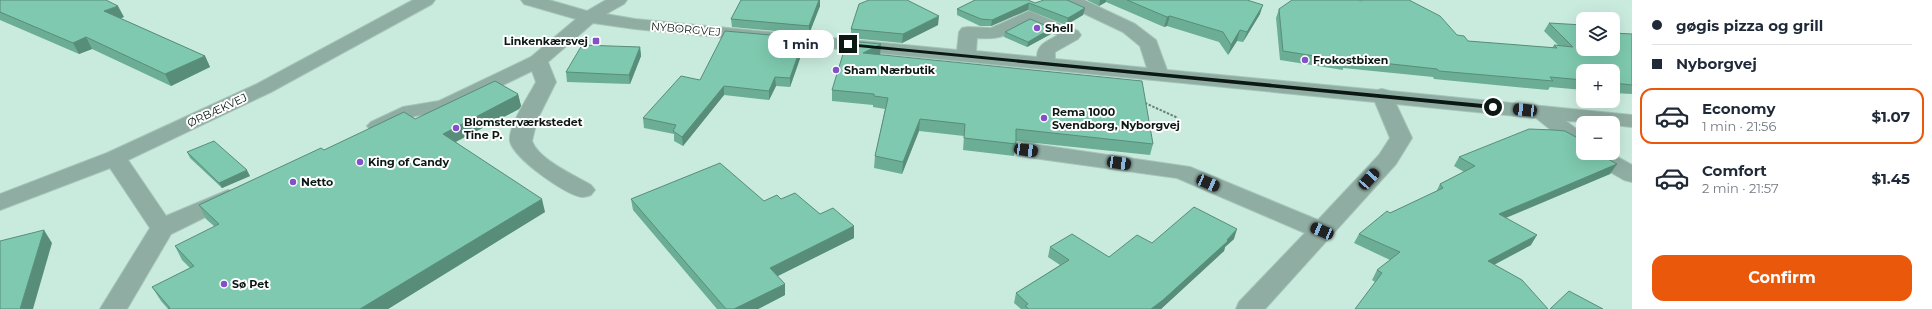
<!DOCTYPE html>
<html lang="en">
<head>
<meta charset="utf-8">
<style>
  :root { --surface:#fff; --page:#f2f2f3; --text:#1f2937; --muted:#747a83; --line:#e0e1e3; --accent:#ea580c }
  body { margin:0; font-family:Montserrat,sans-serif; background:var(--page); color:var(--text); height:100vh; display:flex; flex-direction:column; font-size:15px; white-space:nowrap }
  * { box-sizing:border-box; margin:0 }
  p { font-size:13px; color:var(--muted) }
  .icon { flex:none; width:22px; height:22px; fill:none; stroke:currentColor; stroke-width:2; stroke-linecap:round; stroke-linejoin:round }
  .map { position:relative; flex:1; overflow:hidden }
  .sheet { display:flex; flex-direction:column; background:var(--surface); width:300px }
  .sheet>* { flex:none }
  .guide { display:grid; align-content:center; height:88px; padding:0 20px; background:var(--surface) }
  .fabs { position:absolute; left:1576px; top:12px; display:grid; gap:8px }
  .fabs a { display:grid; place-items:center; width:44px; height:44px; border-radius:8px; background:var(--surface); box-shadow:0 4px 16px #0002; font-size:20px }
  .end { position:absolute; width:18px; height:18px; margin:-9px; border:5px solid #0b1813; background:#fff; box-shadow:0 0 0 2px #fff }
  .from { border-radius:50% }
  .bubble { position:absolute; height:28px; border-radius:12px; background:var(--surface); box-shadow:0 4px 16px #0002; font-size:13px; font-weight:700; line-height:28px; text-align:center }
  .car { position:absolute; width:12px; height:24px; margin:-12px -6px; border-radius:5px; box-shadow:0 0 3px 1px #0007; background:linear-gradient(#222 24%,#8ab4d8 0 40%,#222 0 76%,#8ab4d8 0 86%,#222 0) }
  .guide b { display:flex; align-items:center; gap:14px; height:38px; font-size:15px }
  .guide b+b { border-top:1px solid var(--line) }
  .guide i { width:10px; height:10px; background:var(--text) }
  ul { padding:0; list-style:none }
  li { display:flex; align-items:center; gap:12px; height:56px; margin:0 8px 6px; padding:0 12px; border:2px solid transparent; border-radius:12px }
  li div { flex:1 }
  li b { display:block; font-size:15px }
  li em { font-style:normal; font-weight:700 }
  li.active { border-color:var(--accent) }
  li>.icon { width:36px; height:36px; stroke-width:1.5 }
  .action { display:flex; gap:8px; margin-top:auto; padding:8px 20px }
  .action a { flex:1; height:46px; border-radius:12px; background:var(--accent); color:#fff; font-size:16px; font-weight:700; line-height:46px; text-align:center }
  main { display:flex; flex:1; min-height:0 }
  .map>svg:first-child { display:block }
</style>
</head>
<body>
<main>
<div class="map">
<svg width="1632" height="309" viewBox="0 0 1632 309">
  <rect width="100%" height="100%" fill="#c9ebde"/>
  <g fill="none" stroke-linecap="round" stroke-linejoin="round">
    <g stroke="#a7c5b9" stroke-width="2">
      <g id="minor">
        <path d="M413,0H435L432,4L271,92L128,160L166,216L228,190L236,192L240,197L236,202L171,234L127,309H100L150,228L110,168L0,210V194L107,153L257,84Z"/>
        <path d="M521,0H549L587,11L606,0H627L624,4L606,14L635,19L957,50L959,32L962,28L968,27L991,28L1029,11L1078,31L1081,35L1078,39L1055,52V59L1147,68L1140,46L1123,32L1064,4L1061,0H1084L1135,24L1156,40L1167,70L1377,90L1382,89L1390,91L1632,115V127L1613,125V123L1566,121L1583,134V150L1575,149L1536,118L1396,104L1412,138L1396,164L1265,309H1236L1239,302L1305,233L1177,178L1026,157L1018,155L1015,150L1018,145L1026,143L1190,167L1318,220L1379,155L1390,138L1375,102L635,29L593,23L548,62L556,82L537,120L532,141C539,160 574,175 591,185L595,190L591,195C588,196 585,197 582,197C567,196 513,158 510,141C508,126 529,96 536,82L532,71L451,110L415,116L385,130L378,132L371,130L367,126L371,122L403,107L439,101L531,57L576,19L524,4ZM1029,23L1058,35C1048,41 1037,44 1037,57L976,51L977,38C1003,40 1007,34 1029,23Z"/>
        <path d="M1583,153H1610L1632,165V182L1624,180L1586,158Z"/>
      </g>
    </g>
    <path stroke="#698077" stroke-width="2" stroke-dasharray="2.5 1.5" stroke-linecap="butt" d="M1145,103L1178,118"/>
    <use href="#minor" fill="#8fada2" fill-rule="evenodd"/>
  </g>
  <g fill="#6cad96">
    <path d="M0,0L124,17L120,18L205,56L210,67L171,86L92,49L79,54L0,20Z"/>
    <path d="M741,0H820V6L809,34L732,27L731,19Z"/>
    <path d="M975,0L1035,3L1085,8L1083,15L1066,25L1028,10L991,26H980L957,15V9Z"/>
    <path d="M1087,0H1247L1260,14L1243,42L1237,41L1228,55L1219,42L1167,26L1164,27L1106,2L1099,6Z"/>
    <path d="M1279,9L1457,35L1468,41L1552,48L1554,45L1559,46L1544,31L1549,23L1583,49L1632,34V94L1613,93V71H1583V90L1550,87L1548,90L1434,79L1433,77L1343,68V70L1280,60L1276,18Z"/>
    <path d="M938,25L902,43L851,38V29Z"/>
    <path d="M1005,32L1051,34L1027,47L1004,37Z"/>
    <path d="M881,44L880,55L1153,144L1150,155L1016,141L1014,156L963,150L964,136L919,131L902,174L874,168L875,156L885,109L873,107V105L832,101V90Z"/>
    <path d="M640,47L641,56L630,84L567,82L566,72Z"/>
    <path d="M804,47L790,87L776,86L769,100L724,95L683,146L674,141V134L644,128L643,118L700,80Z"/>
    <path d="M518,94L521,106L519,109L456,142L545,212L388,309H168L161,301L152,287L190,268L182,260L175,246L215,227L206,219L199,205L324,150L415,119Z"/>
    <path d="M187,152L250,176L222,188L190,158Z"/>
    <path d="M1583,153L1617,164L1610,174L1506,218L1531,245L1494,265L1375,282L1372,280L1377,270L1390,260L1354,243L1359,234L1390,213L1436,192L1440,184L1464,172L1454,166L1459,157Z"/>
    <path d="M631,199L764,201L820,214L854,226V238L777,276L785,284V295L758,309H717L633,210Z"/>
    <path d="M1234,239L1225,247L1224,251L1161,309H1021L1014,303L1016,293L1060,265L1048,257L1050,247L1109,257L1152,243Z"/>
  </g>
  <g fill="#588d7a">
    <path d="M819,0H820V6L809,34V26Z"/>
    <path d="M1100,0H1106V2L1099,6Z"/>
    <path d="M1029,3L1028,10L991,26L992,20Z"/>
    <path d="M1263,5L1260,14L1243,42L1247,32Z"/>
    <path d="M118,6L124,17L110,22L104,11Z"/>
    <path d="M1085,8L1083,15L1066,25L1068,18Z"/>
    <path d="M939,16L938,25L902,43L903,34Z"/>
    <path d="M1170,16L1167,26L1164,27L1167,17Z"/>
    <path d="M1052,28L1051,34L1027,47L1028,42Z"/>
    <path d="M1240,30L1237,41L1228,55L1231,45Z"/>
    <path d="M86,37L92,49L79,54L73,43Z"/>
    <path d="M804,38V47L790,87V78Z"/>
    <path d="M881,44L880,55L862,64L863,53Z"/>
    <path d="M640,47L641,56L630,84L629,75Z"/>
    <path d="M205,56L210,67L171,86L165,74Z"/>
    <path d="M775,77L776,86L769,100V91Z"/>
    <path d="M724,86V95L683,146L682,137Z"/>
    <path d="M518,94L521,106L519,109L447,146L443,134Z"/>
    <path d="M920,119L919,131L902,174L903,162Z"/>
    <path d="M1617,164L1610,174L1493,223L1499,214Z"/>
    <path d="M247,170L250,176L222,188L219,183Z"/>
    <path d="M542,199L545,212L388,309H360Z"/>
    <path d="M854,226V238L770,280V268Z"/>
    <path d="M1237,229L1234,239L1225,247L1224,251L1161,309H1151Z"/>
    <path d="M44,230L52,243L33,309H20Z"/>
    <path d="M1537,235L1531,245L1482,271L1488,261Z"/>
    <path d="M785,284V295L758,309H734Z"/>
  </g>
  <g fill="#7ec9af" stroke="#588d7a">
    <path d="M0,0H106L118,6L104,11L205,56L165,74L86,37L73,43L0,12Z"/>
    <path d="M741,0H819L809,26L731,19Z"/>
    <path d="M869,0H907L939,16L903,34L851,29L859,4Z"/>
    <path d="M975,0H1028L1035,3L1044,0H1067L1085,8L1068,18L1029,3L992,20L981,19L957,9Z"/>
    <path d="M1127,0H1247L1263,5L1247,32L1240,30L1231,45L1223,32L1170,16L1167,17Z"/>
    <path d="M1292,0H1359L1361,1L1363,0H1409L1440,16L1457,35L1464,36L1468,41L1557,48L1554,45L1573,47L1549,23L1583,25V49H1613V33L1632,34V85L1613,83V71H1583V80L1550,77L1553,81L1439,71L1437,69L1346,59V61L1283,51L1279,9Z"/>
    <path d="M1030,19L1052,28L1028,42L1005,32Z"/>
    <path d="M725,31L804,38L790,78L775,77L769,91L724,86L682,137L673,131L676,125L643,118L681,76L700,80Z"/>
    <path d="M847,41L881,44L863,53L1142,81L1153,144L1016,129V144L964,138L965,124L920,119L903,162L875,156L888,98L874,96V94L832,90Z"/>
    <path d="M582,45L640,47L629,75L566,72Z"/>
    <path d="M495,81L518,94L516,96L443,134L542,199L360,309H168L170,308L152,287L194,266L175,246L219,224L199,205L321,148L324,150L404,112L415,119Z"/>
    <path d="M1529,129L1554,130L1565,131L1583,141V153H1597L1617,164L1499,214L1537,235L1488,261L1522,280L1548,309H1355L1382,273L1377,270L1400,252L1359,234L1387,211L1390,213L1443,188L1440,184L1475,166L1459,157Z"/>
    <path d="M214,141L247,170L219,183L187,152Z"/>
    <path d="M720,163L764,201L777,195L781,199L795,193L820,214L833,208L854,226L770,268L785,284L734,309H726L631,199Z"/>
    <path d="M1194,207L1237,229L1227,240L1228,241L1163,300L1151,309H1029L1025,306L1028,304L1016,293L1069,260L1050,247L1072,234L1109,257L1137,235L1152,243Z"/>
    <path d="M44,230L20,309H0V241Z"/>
    <path d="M1569,291L1603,309H1550Z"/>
  </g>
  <path fill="#0b1813" d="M846,43L1493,105L1496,107L1493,109L848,46Z"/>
  <g fill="#8251ca" stroke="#fff" stroke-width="1.5">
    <circle cx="1037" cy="28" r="4"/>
    <rect x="592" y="37" width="8" height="8" rx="2"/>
    <circle cx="1305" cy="60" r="4"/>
    <circle cx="836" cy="70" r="4"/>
    <circle cx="1044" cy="118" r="4"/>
    <circle cx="456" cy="128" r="4"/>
    <circle cx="360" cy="162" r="4"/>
    <circle cx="293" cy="182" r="4"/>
    <circle cx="224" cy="284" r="4"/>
  </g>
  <g text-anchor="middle" stroke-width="4" stroke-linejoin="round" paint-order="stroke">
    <g font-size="11" font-weight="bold" fill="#0b1813" stroke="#fff" text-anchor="start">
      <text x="1045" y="32">Shell</text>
      <text x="588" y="45" text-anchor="end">Linkenkærsvej</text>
      <text x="1313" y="64">Frokostbixen</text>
      <text x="844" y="74">Sham Nærbutik</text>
      <text x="1052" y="116">Rema 1000<tspan x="1052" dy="13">Svendborg, Nyborgvej</tspan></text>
      <text x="464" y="126">Blomsterværkstedet<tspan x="464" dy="13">Tine P.</tspan></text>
      <text x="368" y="166">King of Candy</text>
      <text x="301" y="186">Netto</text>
      <text x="232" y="288">Sø Pet</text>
    </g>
    <g font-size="11" fill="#0b1813" stroke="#fff">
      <text transform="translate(686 29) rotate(5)" y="4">NYBORGVEJ</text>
      <text transform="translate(217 110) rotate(-25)" y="4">ØRBÆKVEJ</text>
    </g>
  </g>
</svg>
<div class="fabs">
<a><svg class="icon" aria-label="layers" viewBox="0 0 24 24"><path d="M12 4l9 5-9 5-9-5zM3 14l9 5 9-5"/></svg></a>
<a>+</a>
<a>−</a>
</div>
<i class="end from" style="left:1493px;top:107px"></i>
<i class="end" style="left:848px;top:44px"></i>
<div class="bubble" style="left:768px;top:30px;width:66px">1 min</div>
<i class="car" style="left:1525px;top:110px;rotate:276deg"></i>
<i class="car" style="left:1026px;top:150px;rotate:98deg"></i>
<i class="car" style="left:1119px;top:163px;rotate:98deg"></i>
<i class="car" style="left:1369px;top:179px;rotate:42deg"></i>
<i class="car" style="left:1208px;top:183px;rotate:113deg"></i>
<i class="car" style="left:1322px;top:231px;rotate:293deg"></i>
</div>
<section class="sheet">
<div class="guide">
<b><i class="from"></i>gøgis pizza og grill</b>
<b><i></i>Nyborgvej</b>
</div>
<ul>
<li class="active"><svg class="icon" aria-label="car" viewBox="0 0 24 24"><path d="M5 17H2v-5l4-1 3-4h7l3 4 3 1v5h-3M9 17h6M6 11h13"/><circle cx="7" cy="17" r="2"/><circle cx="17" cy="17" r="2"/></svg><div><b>Economy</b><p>1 min · 21:56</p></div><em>$1.07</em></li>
<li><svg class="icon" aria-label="car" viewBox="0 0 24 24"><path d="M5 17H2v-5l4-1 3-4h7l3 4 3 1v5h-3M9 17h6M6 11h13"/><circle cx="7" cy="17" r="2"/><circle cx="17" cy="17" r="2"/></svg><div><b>Comfort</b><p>2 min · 21:57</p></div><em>$1.45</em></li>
</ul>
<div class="action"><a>Confirm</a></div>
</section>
</main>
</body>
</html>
